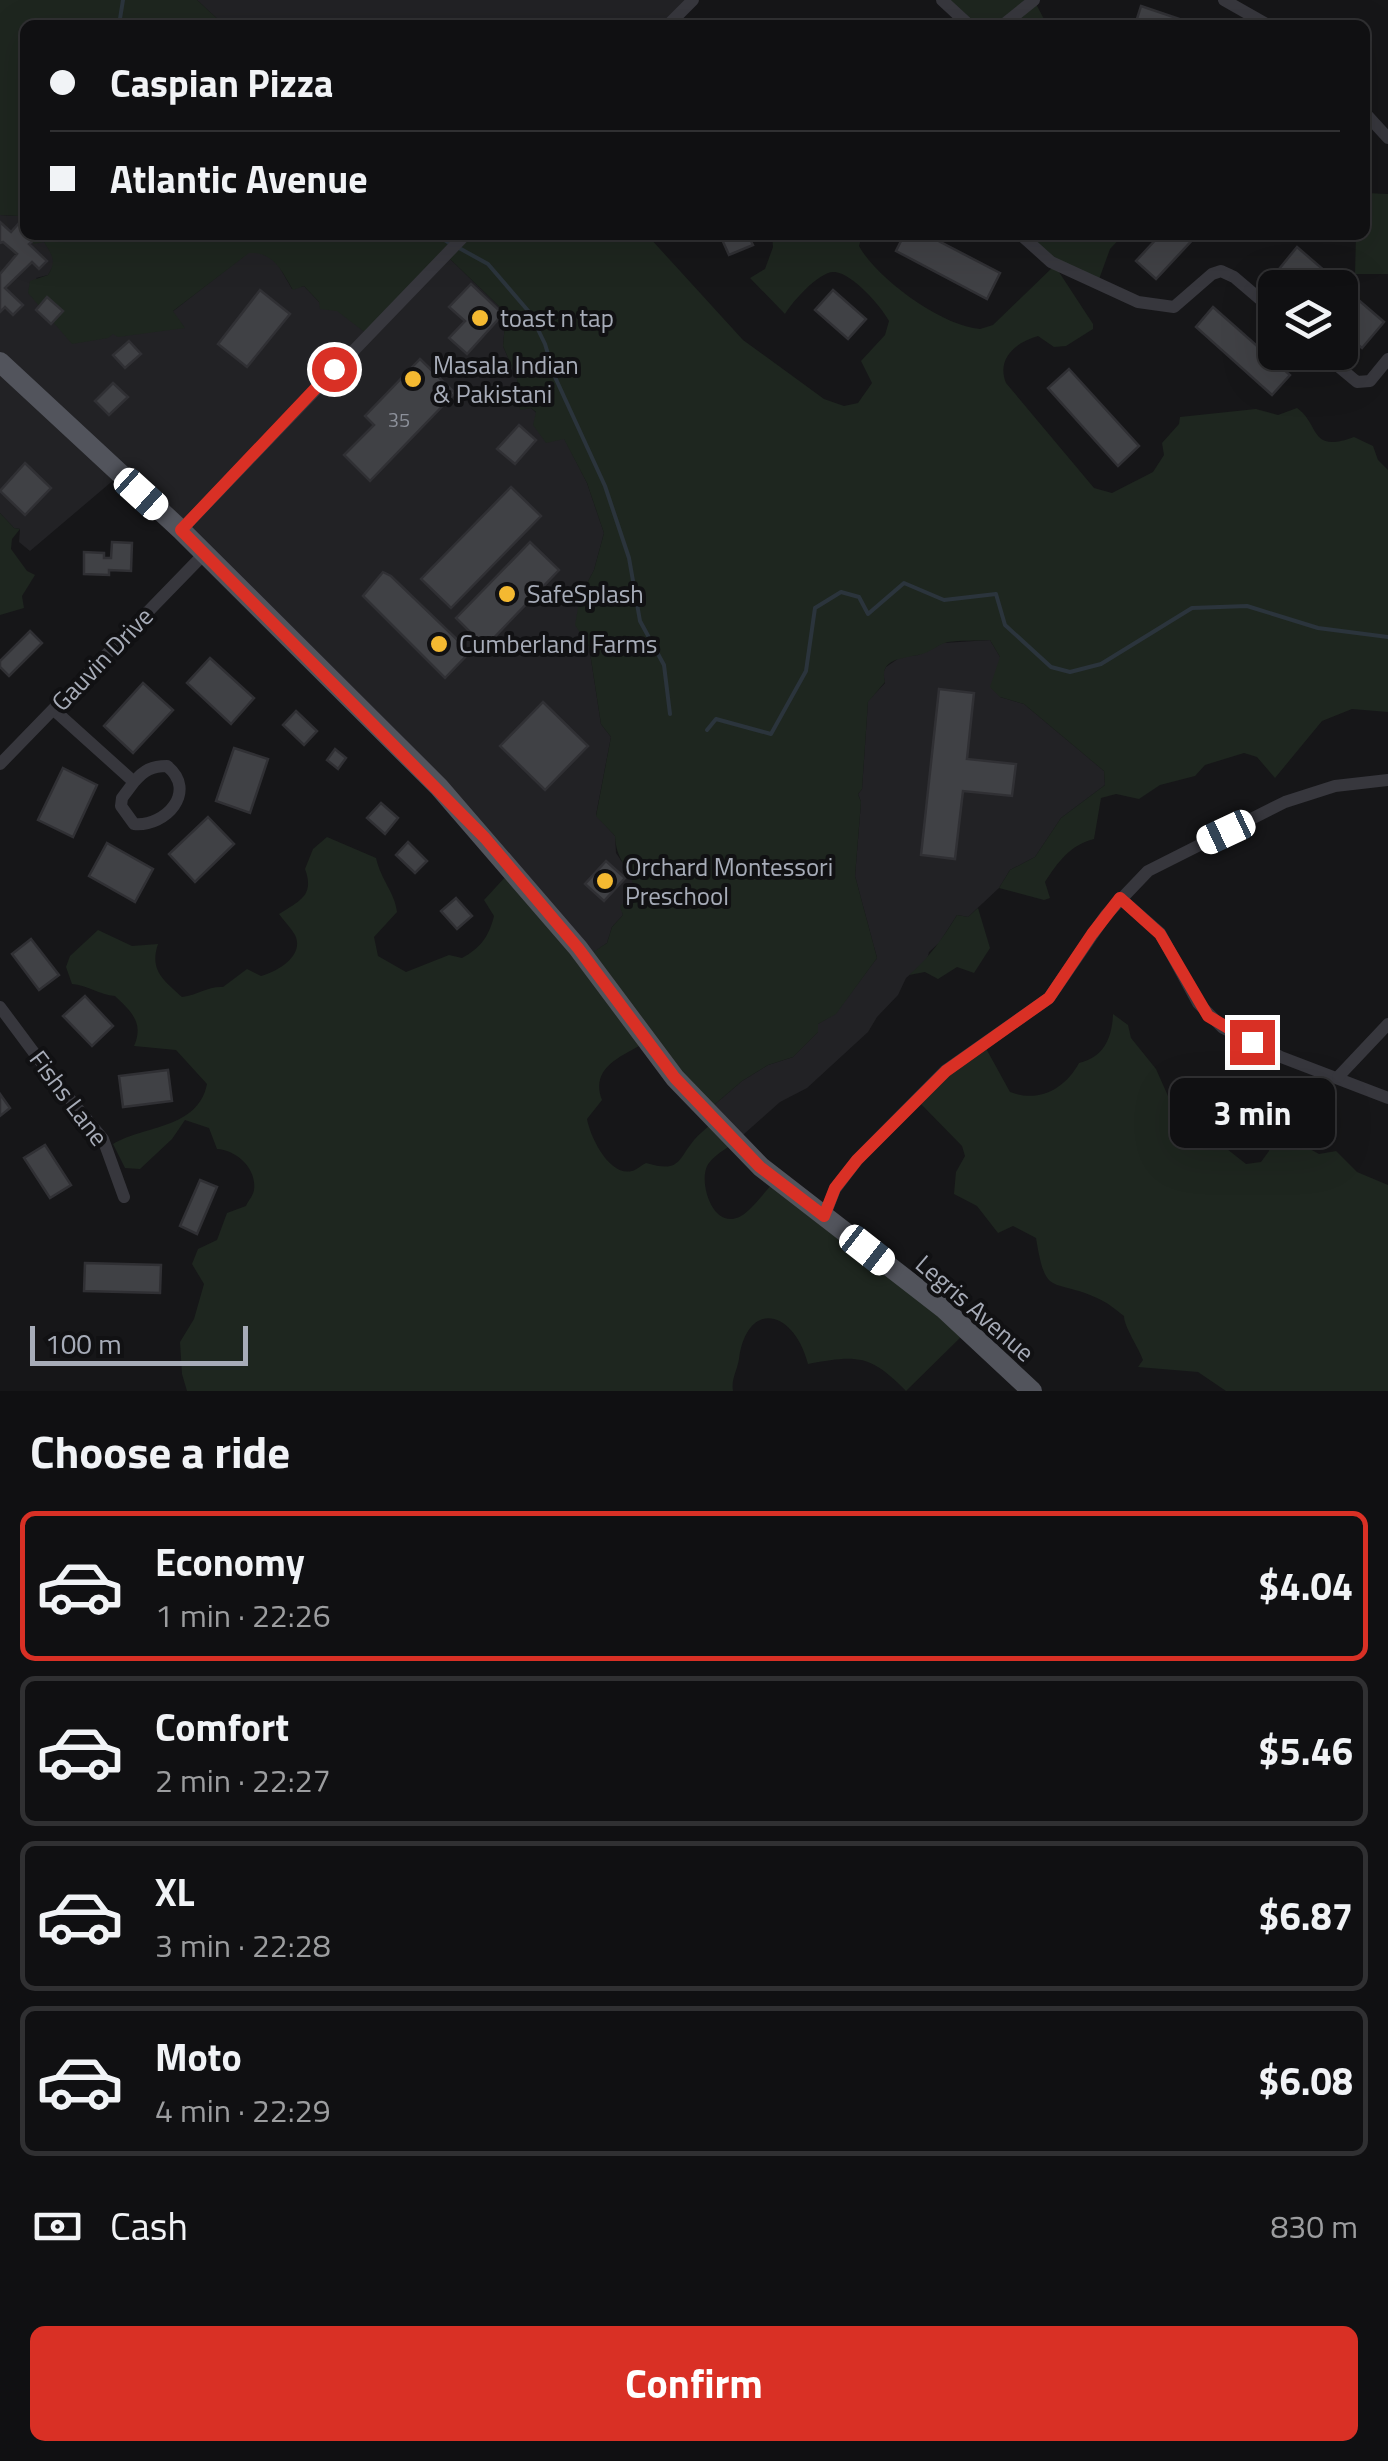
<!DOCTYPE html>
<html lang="en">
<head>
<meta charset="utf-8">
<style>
  :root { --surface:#101012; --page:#19191b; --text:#f1f3f6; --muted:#9c9d9f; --line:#303032; --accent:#d93025 }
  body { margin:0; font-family:"Titillium Web",sans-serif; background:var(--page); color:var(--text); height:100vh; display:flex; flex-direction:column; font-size:38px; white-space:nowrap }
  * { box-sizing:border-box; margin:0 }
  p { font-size:32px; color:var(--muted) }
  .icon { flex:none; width:55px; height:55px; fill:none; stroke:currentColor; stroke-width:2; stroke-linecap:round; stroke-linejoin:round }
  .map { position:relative; height:1391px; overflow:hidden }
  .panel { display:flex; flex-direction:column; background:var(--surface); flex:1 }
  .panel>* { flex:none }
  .top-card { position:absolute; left:20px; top:20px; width:1350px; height:220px; border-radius:15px; box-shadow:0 10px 40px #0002,0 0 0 2px var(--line); display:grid; align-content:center; height:220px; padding:0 30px; background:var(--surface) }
  .tools { position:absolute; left:1258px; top:270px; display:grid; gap:20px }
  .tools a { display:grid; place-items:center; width:100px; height:100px; border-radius:15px; background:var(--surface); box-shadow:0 10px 40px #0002,0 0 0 2px var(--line); font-size:50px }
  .scale { position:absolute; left:30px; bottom:25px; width:218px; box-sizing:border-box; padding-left:10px; border:5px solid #a7acb8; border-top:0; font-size:28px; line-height:35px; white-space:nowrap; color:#a7acb8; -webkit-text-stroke:8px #111113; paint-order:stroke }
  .end { position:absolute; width:45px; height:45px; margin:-22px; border:12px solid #d93025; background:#fff; box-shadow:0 0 0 5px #fff }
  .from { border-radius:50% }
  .bubble { position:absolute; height:70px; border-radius:15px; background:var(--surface); box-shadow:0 10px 40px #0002,0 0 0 2px var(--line); font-size:32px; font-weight:700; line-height:70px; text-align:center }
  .car { position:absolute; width:30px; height:60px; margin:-30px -15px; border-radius:12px; box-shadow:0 0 8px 2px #0007; background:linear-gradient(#fff 24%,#345 0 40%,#fff 0 76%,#345 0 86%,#fff 0) }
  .top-card b { display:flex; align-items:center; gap:35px; height:95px; font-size:38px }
  .top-card b+b { border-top:2px solid var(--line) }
  .top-card i { width:25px; height:25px; background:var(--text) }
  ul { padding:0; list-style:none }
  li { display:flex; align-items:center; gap:30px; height:150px; margin:0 20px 15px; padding:0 10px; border:5px solid var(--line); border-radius:15px }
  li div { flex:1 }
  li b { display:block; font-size:38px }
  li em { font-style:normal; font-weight:700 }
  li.current { border-color:var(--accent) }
  li>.icon { width:90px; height:90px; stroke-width:1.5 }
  h2 { padding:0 30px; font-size:45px; line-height:120px }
  .pay { display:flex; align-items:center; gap:25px; height:110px; padding:0 30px; font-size:38px }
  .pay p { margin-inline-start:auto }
  .cta { display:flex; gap:20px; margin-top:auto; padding:20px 30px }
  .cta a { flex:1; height:115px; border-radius:15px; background:var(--accent); color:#fff; font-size:40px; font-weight:700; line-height:115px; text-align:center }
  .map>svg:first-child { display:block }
</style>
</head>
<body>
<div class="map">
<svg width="1388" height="1391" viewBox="0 0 1388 1391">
  <rect width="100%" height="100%" fill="#161618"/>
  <g fill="#222225">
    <path d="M197,0H692L667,25H224Z"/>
    <path d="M25,212V235H32L30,240L44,241L53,256L54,265L48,275L36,278L113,334L184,327L172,312L249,252H263L276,261L292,289L304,286L319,302L449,258L506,313L503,346L517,379L520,409L531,408L564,438L587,483L604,533L594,570L580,597L577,627L589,646L601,724L611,737L596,815L615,836L616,853L631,875L635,890L621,907L623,915L612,927L607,943L584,959L486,846L116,478L30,551L19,542L20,529L14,528L0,513V215L18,216Z"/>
    <path d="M990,640L1000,657V697L1024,704L1104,771L1105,785L1061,818L1035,857L1010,870L999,888L968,917L957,915L939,943L929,952L927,960L906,978L898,995L877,1017L868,1032L807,1088L780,1102L735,1142L707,1111L742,1081L768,1065L793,1057L818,1032V1024L836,1013L877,958L855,876L861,802L858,794L862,789L868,701L885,683L883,673L886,667L902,656L918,655L943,643Z"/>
  </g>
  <g fill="#1e261f">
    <path d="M0,0H197L224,25H25V212L18,216L0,215Z"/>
    <path d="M940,0H1034L1047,25H966Z"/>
    <path d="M1365,193L1388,194V274H1355L1356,235H1365Z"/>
    <path d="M32,235L649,237L743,340L824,399L844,406L858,403L872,383L861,361L885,335L889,321C881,306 853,274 835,272C820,270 792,302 785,314L750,278L765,269L773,247L772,235H862L859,246C877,279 942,326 980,329L993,325L1054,266L1019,235H1123L1110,249L1098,282L1057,269L1093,324V329L1066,346L1054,347L1038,336C1016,342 996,359 1006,383L1094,488L1112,493L1153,472L1164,455L1162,443L1179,424L1180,417L1256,409L1278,415L1297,408C1320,424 1309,454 1354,437L1373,446L1378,460L1388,470V712L1352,709L1322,721L1275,778L1257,757L1244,753L1205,765L1195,776L1160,785L1139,799L1116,794L1101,798L1094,839C1070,845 1058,862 1045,882L1050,898L1044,900L999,888L1010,870L1035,857L1061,818L1105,785L1104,771L1024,704L1000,697L990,687L1000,657L990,640C976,641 961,640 948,642C939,644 933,650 925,653C908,659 878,656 885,682L868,702L862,789L858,794L861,802L855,876L877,958L836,1014L818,1024V1032L793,1057L768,1065L742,1081L707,1111L643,1044C619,1057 590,1069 602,1100L587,1119C590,1136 609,1177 632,1171C637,1170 641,1165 646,1163C680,1173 677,1161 694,1140C699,1134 707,1128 713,1122L735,1142C726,1149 709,1158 706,1169C700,1188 715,1231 741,1216C753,1209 765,1191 775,1181L966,1332L906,1391C870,1354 857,1355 808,1364C794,1309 747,1299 739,1359C737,1371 731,1379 733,1391H187L182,1374L180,1342L194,1319L204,1284L192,1264L198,1249L217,1240L227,1213L246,1206C248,1201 253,1196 254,1190C257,1168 236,1150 217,1149L209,1128L185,1120L172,1139L140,1169L125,1168L113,1144C145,1125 198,1129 207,1084L176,1050L134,1046C144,1023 132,1012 115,996C99,995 88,985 72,984L66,967L70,956L98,930L132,946L158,944C149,971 164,980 182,997C198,995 208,986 223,987L247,969L261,976C277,972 305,956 295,935C291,928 284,921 279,914C299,901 315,896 305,869L313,849L327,837L376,858C381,880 395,893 397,912L374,937L378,956L406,972L449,955L462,958C481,948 489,936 494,916L484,900L508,874L584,958L607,943L612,927L623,915L620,907L635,890C629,866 616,861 615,836L596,816L611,737L601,724L589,646L575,625L580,597L594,570L604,533L587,483L564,439L546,443L533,425L536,412L531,408L520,410L517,379L503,346L506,313L449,258L367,334L337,311L320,309L319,302L304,286L293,290C281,270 274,252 249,253L173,311L185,328L118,337L113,334L108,338L72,344L28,293L30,281L48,275C57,261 52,255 44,242L34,244L30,240Z"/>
    <path d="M0,513L14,528L20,529L12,539L11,549L27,571L35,575L22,596L24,608L0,615Z"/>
    <path d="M978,908L990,948L974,973L957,967L938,979L925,972L909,975C929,958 943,938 957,915L968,917Z"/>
    <path d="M1113,1014L1128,1025L1131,1038L1156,1069L1168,1096L1182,1101L1194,1096L1212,1104L1216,1112L1214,1131L1222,1145L1246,1164L1261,1162L1269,1151L1273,1130L1286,1128L1299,1143L1319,1154L1336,1151L1357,1172L1388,1185V1391H1226L1198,1372L1138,1367L1143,1360C1139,1348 1124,1327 1124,1316C1116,1310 1107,1302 1097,1298C1051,1277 1046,1299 1036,1238L1013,1226L998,1233L977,1206L954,1194L956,1172L965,1156L962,1146L919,1102L983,1043L1010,1092C1039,1103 1065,1089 1079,1063C1104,1057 1112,1038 1113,1014Z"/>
  </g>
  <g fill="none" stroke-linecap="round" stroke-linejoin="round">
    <g stroke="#2b343c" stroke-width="4">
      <path d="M119,25L123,0"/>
      <path d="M275,235H287"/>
      <path d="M437,235L451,244"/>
      <path d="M459,248L488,264L530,313L545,344L555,377L605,486L629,558L640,621L664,665L670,714"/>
      <path d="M707,730L716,719L771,734L806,671L815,608L841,592L859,597L868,614L904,583L944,600L996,594L1005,625L1051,667L1070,672L1101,664L1192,608L1247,606L1318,628L1388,637"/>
    </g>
  </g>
  <g fill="#404145" stroke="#303034" stroke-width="2.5">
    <path d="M1141,6L1197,25H1135Z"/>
    <path d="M0,222L11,232L19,223L25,229V235L35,239L29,244L47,261L39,269L32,262L5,288L23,305L13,315L5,307L0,312V274L17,254L3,242L0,243Z"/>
    <path d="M720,235H748L753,245L729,255Z"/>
    <path d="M904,235H927L1000,273L987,299L896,251Z"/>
    <path d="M1160,235H1197L1156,279L1136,261Z"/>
    <path d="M1297,247L1384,322L1362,348L1340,330V288H1291L1275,274Z"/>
    <path d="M471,284L503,314L467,354L449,338L465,321L449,307Z"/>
    <path d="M260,290L290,314L247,367L218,344Z"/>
    <path d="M833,290L866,319L848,339L815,310Z"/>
    <path d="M47,297L63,311L51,324L36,310Z"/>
    <path d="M1213,307L1290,375L1272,395L1196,327Z"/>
    <path d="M129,341L141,354L125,368L113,355Z"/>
    <path d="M420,359L455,393L370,481L344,455L374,425L365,416Z"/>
    <path d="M1069,369L1139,446L1118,466L1048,388Z"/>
    <path d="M113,383L128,397L109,415L95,401Z"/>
    <path d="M519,425L536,440L515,464L497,449Z"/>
    <path d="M25,463L51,488L25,515L0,491Z"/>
    <path d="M511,487L541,516L451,608L421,579Z"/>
    <path d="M112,542L132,543L131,571L109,570V575L84,574V552L104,553V558H111Z"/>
    <path d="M530,542L559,570L485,647L456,618Z"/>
    <path d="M383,572L391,576L470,652L445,678L363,596Z"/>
    <path d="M30,631L42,643L9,676L0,667V661Z"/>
    <path d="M210,658L254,698L231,724L187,683Z"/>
    <path d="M143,683L173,710L133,753L104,726Z"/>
    <path d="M939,689L974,693L967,759L1016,764L1012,796L963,791L955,859L921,855Z"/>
    <path d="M543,702L588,746L545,790L500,746Z"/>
    <path d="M296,711L317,731L304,745L283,725Z"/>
    <path d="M234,748L268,759L250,813L216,801Z"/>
    <path d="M335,749L346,758L338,769L327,760Z"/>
    <path d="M63,768L97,785L73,837L38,820Z"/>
    <path d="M381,803L398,818L385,834L367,818Z"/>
    <path d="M208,817L234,844L195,882L169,854Z"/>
    <path d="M408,842L427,861L415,873L396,855Z"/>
    <path d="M107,843L153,869L135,902L89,876Z"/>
    <path d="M606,861L625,878L604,901L585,884Z"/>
    <path d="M456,898L472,916L457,929L441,911Z"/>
    <path d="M31,939L59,975L39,990L12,954Z"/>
    <path d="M85,996L113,1026L92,1046L63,1016Z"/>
    <path d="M168,1070L172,1101L123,1107L119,1076Z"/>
    <path d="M0,1094L10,1108L0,1116Z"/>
    <path d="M45,1145L71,1185L50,1198L24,1158Z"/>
    <path d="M200,1180L217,1187L197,1234L180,1226Z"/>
    <path d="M85,1263L161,1265L160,1293L84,1291Z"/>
  </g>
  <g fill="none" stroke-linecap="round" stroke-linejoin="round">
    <g stroke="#37373d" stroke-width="12">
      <path d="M942,0L969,25"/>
      <path d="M1224,0L1268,25"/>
      <path d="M668,25L693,0"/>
      <path d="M1003,25L1034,0"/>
      <path d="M1365,113L1388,138"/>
      <path d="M1021,235L1051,262L1138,302L1174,307L1212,274L1221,271L1234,277L1275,312"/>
      <path d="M1321,352L1357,382L1370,381L1388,359"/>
      <path d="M181,530L465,235"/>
      <path d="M54,710L134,782L122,798L121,806L134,824C166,827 198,791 167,766C152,766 144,770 134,782"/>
      <path d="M0,764L204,554"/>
      <path d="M1120,898L1160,933L1198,1003L1223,1028L1281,1057L1388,1098"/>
      <path d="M0,1007L55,1081L103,1139L124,1197"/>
      <path d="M1338,1077L1388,1024"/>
      <path d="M824,1217L835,1189L857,1160L945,1071L1049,998L1106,915L1148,871L1285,802L1335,786L1388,780"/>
    </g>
    <path stroke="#52545c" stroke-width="20" d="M0,362L181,530L439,787L578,948L675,1078L761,1167L943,1308L1032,1391"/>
  </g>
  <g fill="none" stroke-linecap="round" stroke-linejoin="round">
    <path stroke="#d93025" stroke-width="12" d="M334,369L181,530L485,838L578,948L675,1078L760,1167L824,1216L835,1188L857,1160L946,1071L1049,998L1092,934L1120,898L1160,934L1208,1016L1252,1042"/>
  </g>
  <g fill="#f4b931" stroke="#111113" stroke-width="4">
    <circle cx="480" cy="318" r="10"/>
    <circle cx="413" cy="379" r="10"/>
    <circle cx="507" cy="594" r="10"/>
    <circle cx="439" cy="644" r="10"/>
    <circle cx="605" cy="881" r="10"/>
  </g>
  <g text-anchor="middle" stroke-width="8" stroke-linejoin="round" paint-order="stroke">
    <g font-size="20" fill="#8d919b">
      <text x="399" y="427">35</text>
    </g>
    <g font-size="25" fill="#a7acb8" stroke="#111113" text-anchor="start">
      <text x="500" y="327">toast n tap</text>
      <text x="433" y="374">Masala Indian<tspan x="433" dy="29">&amp; Pakistani</tspan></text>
      <text x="527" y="603">SafeSplash</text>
      <text x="459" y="653">Cumberland Farms</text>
      <text x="625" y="876">Orchard Montessori<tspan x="625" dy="29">Preschool</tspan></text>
    </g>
    <g font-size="25" fill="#a7acb8" stroke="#111113">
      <text transform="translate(102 659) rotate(-46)" y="9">Gauvin Drive</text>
      <text transform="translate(69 1098) rotate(53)" y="9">Fishs Lane</text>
      <text transform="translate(975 1308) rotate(41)" y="9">Legris Avenue</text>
    </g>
  </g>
</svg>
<div class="tools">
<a><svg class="icon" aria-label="layers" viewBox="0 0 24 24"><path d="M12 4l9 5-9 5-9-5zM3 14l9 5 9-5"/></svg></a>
</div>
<div class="scale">100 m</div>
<i class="end from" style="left:334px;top:369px"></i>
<i class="end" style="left:1252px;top:1042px"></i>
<div class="bubble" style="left:1170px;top:1078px;width:165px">3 min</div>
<i class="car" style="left:141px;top:494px;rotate:132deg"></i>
<i class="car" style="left:1226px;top:832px;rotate:245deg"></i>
<i class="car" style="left:867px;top:1250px;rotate:128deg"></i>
<div class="top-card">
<b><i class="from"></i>Caspian Pizza</b>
<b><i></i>Atlantic Avenue</b>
</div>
</div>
<section class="panel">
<h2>Choose a ride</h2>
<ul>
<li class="current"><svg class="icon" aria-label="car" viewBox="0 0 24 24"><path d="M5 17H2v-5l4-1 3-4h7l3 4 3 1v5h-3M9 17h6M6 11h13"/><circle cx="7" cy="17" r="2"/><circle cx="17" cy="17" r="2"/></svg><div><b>Economy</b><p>1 min · 22:26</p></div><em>$4.04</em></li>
<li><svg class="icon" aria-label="car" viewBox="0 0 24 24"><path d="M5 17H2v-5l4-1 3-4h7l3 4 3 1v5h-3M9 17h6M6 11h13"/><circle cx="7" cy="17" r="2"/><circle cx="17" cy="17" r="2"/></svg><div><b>Comfort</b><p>2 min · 22:27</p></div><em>$5.46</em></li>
<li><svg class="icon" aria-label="car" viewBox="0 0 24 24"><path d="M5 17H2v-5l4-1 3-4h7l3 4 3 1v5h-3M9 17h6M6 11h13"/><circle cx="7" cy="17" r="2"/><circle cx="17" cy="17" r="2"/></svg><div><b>XL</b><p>3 min · 22:28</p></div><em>$6.87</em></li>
<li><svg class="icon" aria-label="car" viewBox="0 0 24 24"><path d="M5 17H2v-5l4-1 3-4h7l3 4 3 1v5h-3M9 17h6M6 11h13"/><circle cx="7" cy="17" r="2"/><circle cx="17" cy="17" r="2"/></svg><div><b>Moto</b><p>4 min · 22:29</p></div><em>$6.08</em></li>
</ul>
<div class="pay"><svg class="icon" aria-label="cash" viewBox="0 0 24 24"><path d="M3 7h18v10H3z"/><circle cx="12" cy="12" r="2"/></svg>Cash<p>830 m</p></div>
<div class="cta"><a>Confirm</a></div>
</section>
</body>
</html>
